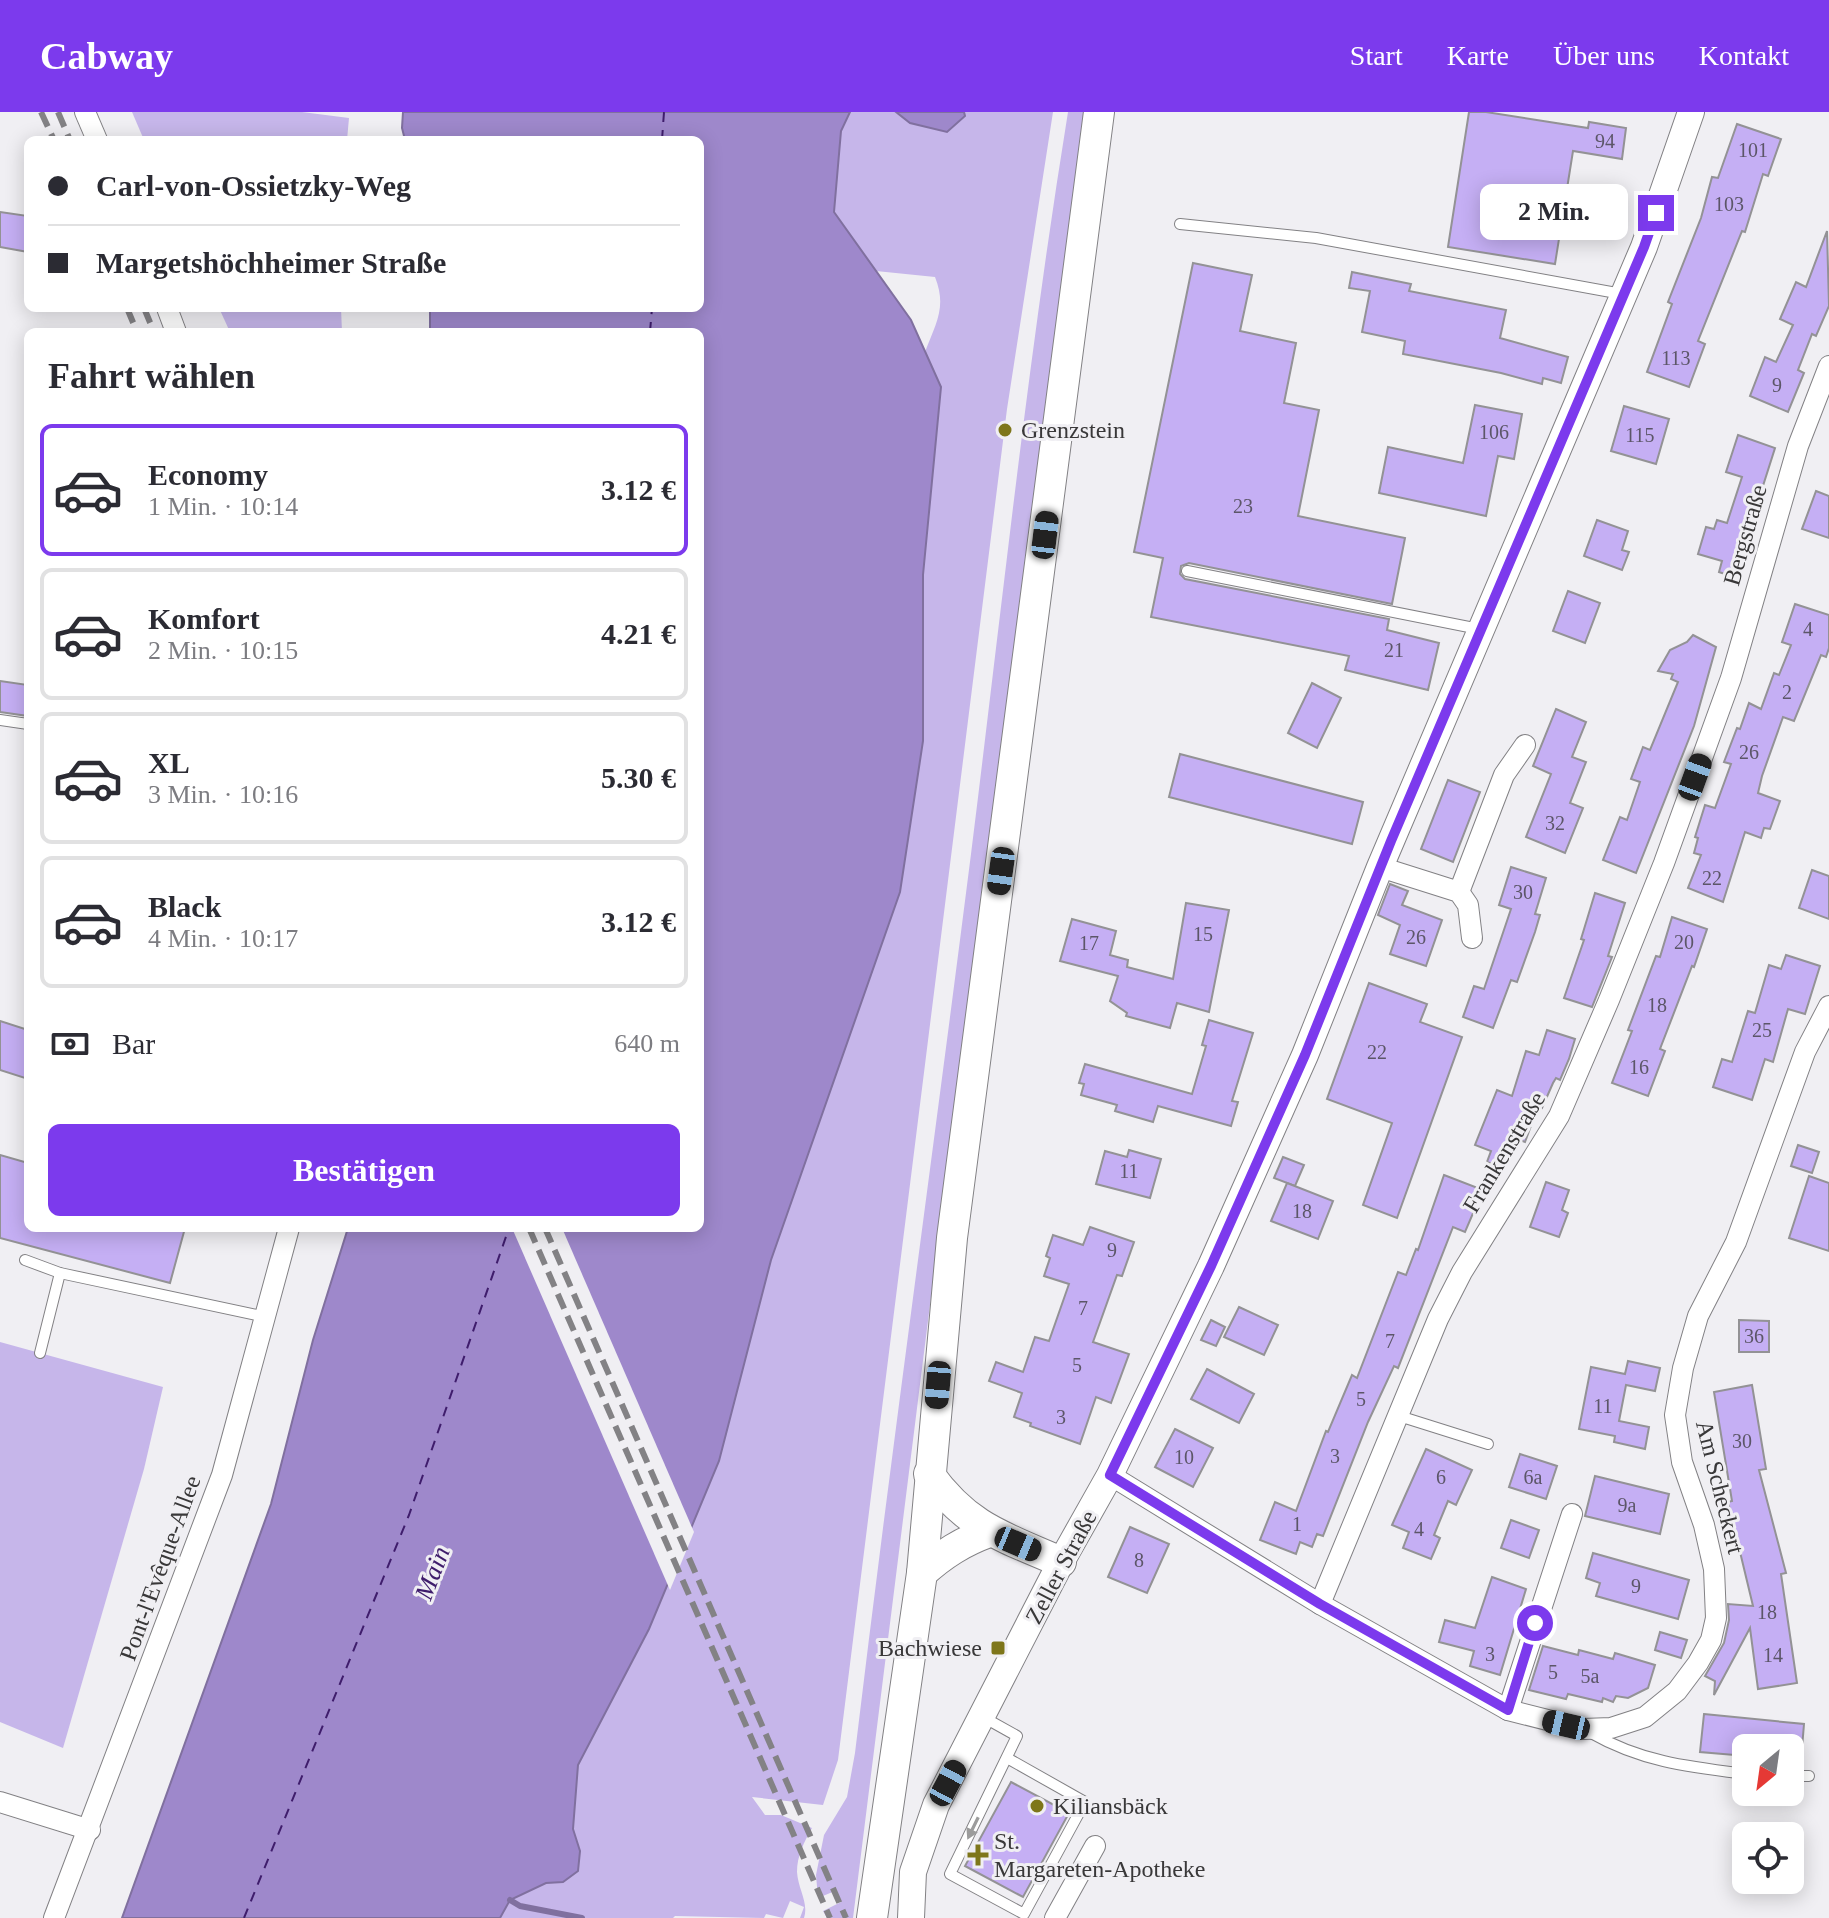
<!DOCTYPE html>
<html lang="de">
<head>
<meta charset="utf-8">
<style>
  :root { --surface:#fff; --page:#f2f2f3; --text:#2b2b33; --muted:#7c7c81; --line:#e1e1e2; --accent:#7c3aed }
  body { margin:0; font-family:Georgia,serif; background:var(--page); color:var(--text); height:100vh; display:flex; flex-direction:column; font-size:30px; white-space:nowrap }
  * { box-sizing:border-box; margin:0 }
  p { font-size:26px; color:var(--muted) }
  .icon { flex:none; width:44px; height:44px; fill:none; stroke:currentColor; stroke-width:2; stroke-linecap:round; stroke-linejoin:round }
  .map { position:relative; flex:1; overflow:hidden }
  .side { position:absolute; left:24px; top:216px; width:680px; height:904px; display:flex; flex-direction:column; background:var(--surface); border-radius:12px; box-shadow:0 4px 20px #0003 }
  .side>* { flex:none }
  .hud { position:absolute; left:24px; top:24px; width:680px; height:176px; border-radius:12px; box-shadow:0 4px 20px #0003; display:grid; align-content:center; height:176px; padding:0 24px; background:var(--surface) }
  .needle { width:52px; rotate:209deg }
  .tools { position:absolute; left:1732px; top:1622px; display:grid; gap:16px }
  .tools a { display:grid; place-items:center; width:72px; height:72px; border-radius:12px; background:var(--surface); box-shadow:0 4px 20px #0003; font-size:40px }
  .end { position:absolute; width:36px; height:36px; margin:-18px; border:10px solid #7c3aed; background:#fff; box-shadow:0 0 0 4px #fff }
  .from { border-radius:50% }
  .bubble { position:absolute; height:56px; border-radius:12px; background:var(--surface); box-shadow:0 4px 20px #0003; font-size:26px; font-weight:700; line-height:56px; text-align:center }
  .car { position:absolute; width:24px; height:48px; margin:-24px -12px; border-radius:10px; box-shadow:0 0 6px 2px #0007; background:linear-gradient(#222 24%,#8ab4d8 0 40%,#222 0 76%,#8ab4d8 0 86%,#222 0) }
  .hud b { display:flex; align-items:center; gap:28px; height:76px; font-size:30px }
  .hud b+b { border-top:2px solid var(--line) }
  .hud i { width:20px; height:20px; background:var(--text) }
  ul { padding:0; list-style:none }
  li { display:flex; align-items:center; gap:24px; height:132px; margin:0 16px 12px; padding:0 8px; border:4px solid var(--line); border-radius:12px }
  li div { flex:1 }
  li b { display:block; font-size:30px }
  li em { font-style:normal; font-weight:700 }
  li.on { border-color:var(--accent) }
  li>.icon { width:72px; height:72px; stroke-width:1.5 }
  h2 { padding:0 24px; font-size:36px; line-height:96px }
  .pay { display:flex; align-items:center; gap:20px; height:88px; padding:0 24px; font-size:30px }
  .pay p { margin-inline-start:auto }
  .cta { display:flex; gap:16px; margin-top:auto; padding:16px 24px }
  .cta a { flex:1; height:92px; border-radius:12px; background:var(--accent); color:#fff; font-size:32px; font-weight:700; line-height:92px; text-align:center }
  header { display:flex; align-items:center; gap:48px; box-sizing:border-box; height:112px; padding:0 40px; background:var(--accent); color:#fff }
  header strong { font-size:38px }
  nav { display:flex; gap:44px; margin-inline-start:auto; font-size:28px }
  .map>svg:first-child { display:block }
</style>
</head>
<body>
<header>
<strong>Cabway</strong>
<nav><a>Start</a><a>Karte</a><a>Über uns</a><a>Kontakt</a></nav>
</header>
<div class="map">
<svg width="1829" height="1806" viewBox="0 0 1829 1806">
  <rect width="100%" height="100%" fill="#f0eff3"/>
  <g fill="#c6b6ea">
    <path d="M132,0H302L349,6L347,28H144Z"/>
    <path d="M850,0H895L911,11L965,5L964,0H1053L1007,297L838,1648L823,1693L752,1685L765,1703H781L812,1716C804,1730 797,1744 797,1760C798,1777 809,1791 804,1806H800L804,1795L790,1789L783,1806L766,1802L764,1806L675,1804L673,1806H500L510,1788L546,1771L573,1717L578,1653L649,1517L719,1349L771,1148L900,780L923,629V463L941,275L925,240C936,211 947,195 935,165L876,159L834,100L841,19Z"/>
    <path d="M1068,0H1089L939,1121L853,1806H827L823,1799L841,1790L835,1779L818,1786L816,1763L824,1723L847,1685L855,1641C891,1341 933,1042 971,742C1002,494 1028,246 1068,0Z"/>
    <path d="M219,196H341L342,220H230Z"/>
    <path d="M0,1230L163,1275L144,1357L63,1636L0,1610Z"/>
  </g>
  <g fill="#9e88cb" stroke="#80709f" stroke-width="2">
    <path d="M403,0H850L841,19L834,100L911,208L941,275L923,463V629L900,780L771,1148L719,1349L649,1517L578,1653L573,1717L580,1739L578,1759L563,1770L546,1771L510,1788L500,1806H122L271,1392L313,1228L348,1116H700V220H430V196H700V28H405L402,16Z"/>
    <path d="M896,0H964L965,4L947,20L910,11Z"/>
  </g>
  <path fill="#f0eff3" d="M512,1116H562L694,1420L670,1478Z"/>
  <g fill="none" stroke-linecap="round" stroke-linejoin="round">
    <path stroke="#80709f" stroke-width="6" d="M510,1788L520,1794L582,1806"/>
    <g stroke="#3f1d6c" stroke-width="2" stroke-dasharray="10 8" stroke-linecap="butt">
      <path d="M662,28L664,0"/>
      <path d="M650,220L652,196"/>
      <path d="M244,1806L409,1403L509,1116"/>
    </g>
  </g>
  <g fill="#c5aff4" stroke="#939295" stroke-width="2">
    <path d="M1469,0H1486L1588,16L1589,10L1626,16L1622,47L1573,39L1555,152L1448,135Z"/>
    <path d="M1737,12L1781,27L1768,64L1763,62L1745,120L1742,119L1698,229L1705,232L1689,275L1647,260L1672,192L1668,190L1701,106L1712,65L1718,66Z"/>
    <path d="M0,100L28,104V140L0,135Z"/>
    <path d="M1827,119L1829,194L1816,224L1812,222L1798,258L1804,261L1788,300L1750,284L1765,245L1776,250L1793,213L1780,207L1796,170L1806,175Z"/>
    <path d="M1193,151L1252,163L1240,219L1296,231L1284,291L1319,298L1298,404L1405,426L1392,492L1189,451L1181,454L1180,462L1185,467L1389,507L1387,518L1439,531L1428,578L1345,558L1349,544L1151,505L1163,446L1134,440Z"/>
    <path d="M1352,160L1411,172L1409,179L1506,198L1500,226L1568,245L1561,271L1543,266L1542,272L1501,261L1403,242L1405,229L1362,220L1370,179L1349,176Z"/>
    <path d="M1475,293L1522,302L1514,347L1498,344L1486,404L1379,381L1388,335L1463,351Z"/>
    <path d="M1624,294L1669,307L1656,352L1611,339Z"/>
    <path d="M1738,323L1775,336L1734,465L1719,460L1722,449L1698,442L1706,415L1714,417L1717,408L1727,411L1742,365L1726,360Z"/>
    <path d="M1816,379L1829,384V426L1802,417Z"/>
    <path d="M1597,408L1628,419L1622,438L1629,440L1622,458L1584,444Z"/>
    <path d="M1568,479L1600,491L1585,531L1553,519Z"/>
    <path d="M1795,492L1829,503V536L1826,545L1821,543L1794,609L1783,605L1762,664L1758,681L1780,689L1770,717L1764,716L1761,726L1745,720L1723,790L1688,776L1701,743L1694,741L1698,726L1695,725L1705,693L1715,696L1731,652L1724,650L1737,616L1740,617L1749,591L1761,597L1774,561L1779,563L1791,533L1782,530Z"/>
    <path d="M1693,523L1716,535L1694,614L1636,761L1603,748L1620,705L1627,708L1640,670L1631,667L1643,635L1650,638L1678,570L1671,567L1673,562L1658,559L1670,538L1687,530Z"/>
    <path d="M0,569L28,573V604L0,600Z"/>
    <path d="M1312,571L1341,586L1317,636L1288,621Z"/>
    <path d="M1556,597L1586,610L1572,645L1586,650L1570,691L1583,696L1565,741L1526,725L1551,662L1533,654Z"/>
    <path d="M1180,642L1363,690L1352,732L1169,685Z"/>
    <path d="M1448,668L1480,680L1453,750L1421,737Z"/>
    <path d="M1511,755L1546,766L1535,802L1540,803L1535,820L1517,870L1511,868L1493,916L1463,905L1474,874L1484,877L1511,797L1499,793Z"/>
    <path d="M1812,758L1829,764V807L1799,796Z"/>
    <path d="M1390,772L1408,779L1402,793L1442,808L1426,854L1390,842L1400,813L1378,803Z"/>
    <path d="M1595,781L1625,791L1608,844L1612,845L1592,895L1564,886L1584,828L1581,827Z"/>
    <path d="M1186,791L1229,798L1209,900L1177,891L1170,916L1126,904L1127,901L1110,889L1118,864L1060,849L1072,807L1116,819L1110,843L1128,848L1127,855L1173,867Z"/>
    <path d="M1672,805L1707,817L1694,855L1692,854L1660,937L1665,939L1648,984L1612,971L1632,919L1628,918L1656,844L1660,845Z"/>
    <path d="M1786,843L1820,854L1805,902L1788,897L1773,950L1765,947L1752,988L1713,975L1722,947L1732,950L1748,899L1755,901L1769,853L1781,857Z"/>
    <path d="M1369,871L1427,892L1420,910L1462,925L1397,1106L1363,1093L1392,1011L1327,987Z"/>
    <path d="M1209,908L1253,921L1232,989L1238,990L1231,1014L1158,994L1153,1010L1115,999L1117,993L1081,983L1084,972L1079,971L1085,952L1192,982L1206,934L1202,933Z"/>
    <path d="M0,909L28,918V967L0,958Z"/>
    <path d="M1547,918L1575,927L1569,947L1560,968L1556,966L1553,971L1542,996L1538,995L1525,1030L1517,1027L1504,1056L1487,1050L1491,1039L1475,1033L1497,978L1512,984L1526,939L1539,943Z"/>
    <path d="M1798,1033L1819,1040L1812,1061L1791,1054Z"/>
    <path d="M1129,1038L1161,1047L1150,1086L1096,1072L1105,1039L1127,1045Z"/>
    <path d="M0,1043L28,1051V1116H185L170,1171L0,1126Z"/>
    <path d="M1283,1045L1304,1053L1295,1074L1274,1066Z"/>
    <path d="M1444,1063L1483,1078L1465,1120L1453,1115L1398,1256L1394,1254L1368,1310L1323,1424L1317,1422L1312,1435L1300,1430L1296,1442L1260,1428L1275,1390L1296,1399L1326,1319L1328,1320L1352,1263L1357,1266L1398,1160L1406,1163L1416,1137L1418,1138Z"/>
    <path d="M1809,1064L1829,1071V1139L1789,1126Z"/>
    <path d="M1546,1070L1569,1078L1562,1098L1568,1101L1559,1125L1530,1115Z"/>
    <path d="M1287,1071L1333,1089L1318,1127L1271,1109Z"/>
    <path d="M1090,1115L1134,1130L1122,1164L1117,1163L1093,1230L1129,1242L1111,1291L1096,1285L1080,1332L1030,1314L1031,1311L1014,1305L1022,1281L989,1269L996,1250L1023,1260L1035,1225L1049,1229L1069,1172L1044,1164L1050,1146L1046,1144L1053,1123L1083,1133Z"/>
    <path d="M1239,1195L1278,1213L1264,1243L1224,1225Z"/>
    <path d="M1211,1208L1225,1215L1216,1234L1201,1228Z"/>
    <path d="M1739,1208L1769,1209V1240H1739Z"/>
    <path d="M1628,1249L1660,1256L1655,1279L1626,1273L1619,1309L1649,1315L1645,1337L1614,1330L1615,1324L1579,1317L1591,1255L1625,1262Z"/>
    <path d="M1207,1257L1254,1282L1239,1311L1191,1287Z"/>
    <path d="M1752,1273L1766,1357L1759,1358L1786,1461L1781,1462L1797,1571L1758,1577L1750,1516L1714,1583L1715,1569L1705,1564L1724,1531L1729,1508L1728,1492L1753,1494L1728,1390L1732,1389L1714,1280Z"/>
    <path d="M1175,1317L1213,1336L1193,1375L1155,1355Z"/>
    <path d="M1426,1337L1472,1358L1456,1393L1448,1389L1434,1423L1440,1426L1431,1447L1403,1436L1409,1420L1392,1413Z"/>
    <path d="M1520,1342L1557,1354L1546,1387L1509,1375Z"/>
    <path d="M1595,1364L1669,1382L1660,1422L1585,1404Z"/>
    <path d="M1511,1408L1539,1418L1529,1446L1501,1436Z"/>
    <path d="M1130,1415L1169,1432L1147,1481L1108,1465Z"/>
    <path d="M1593,1441L1689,1468L1678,1507L1596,1484L1600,1471L1586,1466Z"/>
    <path d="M1492,1465L1526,1477L1500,1563L1470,1554L1474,1539L1439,1530L1445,1508L1475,1516Z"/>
    <path d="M1660,1520L1687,1528L1681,1546L1655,1538Z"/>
    <path d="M1543,1534L1578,1543L1579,1538L1613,1547L1615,1541L1655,1553L1648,1576L1628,1586L1616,1584L1613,1590L1603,1586L1602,1590L1568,1582L1566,1587L1529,1578Z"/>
    <path d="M1704,1602L1804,1612L1802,1636H1746V1644L1700,1640Z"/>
    <path d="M1011,1670L1069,1701L1023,1785L965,1754Z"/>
  </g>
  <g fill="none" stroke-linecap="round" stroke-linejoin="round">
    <g stroke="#828184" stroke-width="12">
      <g id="service">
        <path d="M1180,112L1316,126L1622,182"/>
        <path d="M1187,459L1479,517"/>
        <path d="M0,608L28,612"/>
        <path d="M25,1148L60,1161L266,1205"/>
        <path d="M40,1241L60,1161"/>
        <path d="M1399,1304L1488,1332"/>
        <path d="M983,1605L1017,1624L950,1762L1024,1802L1085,1690L1007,1646"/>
        <path d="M1591,1621C1642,1650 1689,1655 1746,1662"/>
        <path d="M1790,1664H1809"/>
      </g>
    </g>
    <g stroke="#828184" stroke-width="22">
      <g id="minor">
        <path d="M85,0L97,28"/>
        <path d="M167,196L176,220"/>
        <path d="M1380,755L1459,780L1468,793L1472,826"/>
        <path d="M1459,780L1504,663L1525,633"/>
        <path d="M1110,1363L1320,1492L1508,1598L1583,1617L1611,1616L1645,1605L1677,1579L1698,1551L1711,1528L1716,1506L1714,1457L1704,1413L1682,1350L1675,1303L1683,1256L1698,1204L1736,1130L1805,940L1829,894"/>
        <path d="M1320,1492L1438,1207L1462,1160L1559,1004L1609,888L1664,751L1731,566L1798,334L1829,254"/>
        <path d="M1508,1598L1572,1402"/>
        <path d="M0,1690L90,1718"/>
        <path d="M54,1806L222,1363L289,1116"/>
        <path d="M1055,1806L1095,1734"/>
      </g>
    </g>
    <g stroke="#828184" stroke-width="28">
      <path id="tertiary" d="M911,1806L913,1760L936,1693L1061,1450L1110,1363L1211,1154L1305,943L1380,755L1644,135L1691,0"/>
    </g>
    <g stroke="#828184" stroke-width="32">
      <g id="secondary">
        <path d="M929,1362C968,1416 1004,1425 1061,1450"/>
        <path d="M922,1461C943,1442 962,1430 989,1420"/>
        <path d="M872,1806L922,1461L952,1126L1099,0"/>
      </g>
    </g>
    <use href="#service" stroke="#fff" stroke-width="10"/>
    <use href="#minor" stroke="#fff" stroke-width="20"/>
    <use href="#tertiary" stroke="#fff" stroke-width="26"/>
    <use href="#secondary" stroke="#fff" stroke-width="30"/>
    <g stroke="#838285" stroke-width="6" stroke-dasharray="16 8" stroke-linecap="butt">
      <path d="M41,0L54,28"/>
      <path d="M58,0L70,28"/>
      <path d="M127,196L137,220"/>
      <path d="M144,196L154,220"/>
      <path d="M529,1116L830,1806"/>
      <path d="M545,1116L846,1806"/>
    </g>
  </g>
  <defs><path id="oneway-solid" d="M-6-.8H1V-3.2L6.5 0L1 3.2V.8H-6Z" transform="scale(2)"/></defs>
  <use fill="#9c9c9c" href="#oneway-solid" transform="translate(973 1716) rotate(116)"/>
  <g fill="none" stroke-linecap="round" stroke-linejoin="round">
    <path stroke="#7c3aed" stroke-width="10" d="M1535,1511L1508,1598L1320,1492L1110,1363L1211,1154L1305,943L1391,729L1644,135L1656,101"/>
  </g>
  <g fill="#7e761a" stroke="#f0eff3" stroke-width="3">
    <circle cx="1005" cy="318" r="8"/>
    <rect x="990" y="1528" width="16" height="16" rx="4"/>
    <circle cx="1037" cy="1694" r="8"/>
    <path d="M974 1731h8v8h8v8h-8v8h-8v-8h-8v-8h8z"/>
  </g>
  <g text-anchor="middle" stroke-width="6" stroke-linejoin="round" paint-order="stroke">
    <g font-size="20" fill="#5c5668">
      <text x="1605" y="36">94</text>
      <text x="1753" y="45">101</text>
      <text x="1729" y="99">103</text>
      <text x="1676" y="253">113</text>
      <text x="1777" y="280">9</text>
      <text x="1494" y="327">106</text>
      <text x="1640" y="330">115</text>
      <text x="1243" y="401">23</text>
      <text x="1808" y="524">4</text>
      <text x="1394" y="545">21</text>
      <text x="1787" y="587">2</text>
      <text x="1749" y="647">26</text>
      <text x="1555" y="718">32</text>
      <text x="1712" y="773">22</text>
      <text x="1523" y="787">30</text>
      <text x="1203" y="829">15</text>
      <text x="1416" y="832">26</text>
      <text x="1684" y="837">20</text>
      <text x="1089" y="838">17</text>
      <text x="1657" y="900">18</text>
      <text x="1762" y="925">25</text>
      <text x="1377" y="947">22</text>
      <text x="1639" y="962">16</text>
      <text x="1129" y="1066">11</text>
      <text x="1302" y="1106">18</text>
      <text x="1112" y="1145">9</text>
      <text x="1083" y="1203">7</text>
      <text x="1754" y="1231">36</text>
      <text x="1390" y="1236">7</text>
      <text x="1077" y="1260">5</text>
      <text x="1361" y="1294">5</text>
      <text x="1603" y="1301">11</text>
      <text x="1061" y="1312">3</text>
      <text x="1742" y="1336">30</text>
      <text x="1335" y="1351">3</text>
      <text x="1184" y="1352">10</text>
      <text x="1441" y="1372">6</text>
      <text x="1533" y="1372">6a</text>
      <text x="1627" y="1400">9a</text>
      <text x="1297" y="1419">1</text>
      <text x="1419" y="1424">4</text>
      <text x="1139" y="1455">8</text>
      <text x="1636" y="1481">9</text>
      <text x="1767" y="1507">18</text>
      <text x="1490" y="1549">3</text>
      <text x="1773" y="1550">14</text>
      <text x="1553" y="1567">5</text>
      <text x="1590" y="1571">5a</text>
    </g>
    <g font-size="24" fill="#393839" stroke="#f0eff3" text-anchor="start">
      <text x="1021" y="326">Grenzstein</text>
      <text x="982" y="1544" text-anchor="end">Bachwiese</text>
      <text x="1053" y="1702">Kiliansbäck</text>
      <text x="994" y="1737">St.<tspan x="994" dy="28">Margareten-Apotheke</tspan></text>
    </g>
    <g font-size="24" fill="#393839" stroke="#f0eff3">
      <text transform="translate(1745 423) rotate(-74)" y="8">Bergstraße</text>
      <text transform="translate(1504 1040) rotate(-59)" y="8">Frankenstraße</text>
      <text transform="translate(1720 1375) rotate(76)" y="8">Am Scheckert</text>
      <text transform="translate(1061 1455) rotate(-62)" y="8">Zeller Straße</text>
      <text transform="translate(160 1456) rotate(-70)" y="8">Pont-l'Evêque-Allee</text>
    </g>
    <g font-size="26" font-style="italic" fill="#3f1d6c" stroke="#f0eff3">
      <text transform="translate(432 1461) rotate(-69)" y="9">Main</text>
    </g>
  </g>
</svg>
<div class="tools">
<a><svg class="needle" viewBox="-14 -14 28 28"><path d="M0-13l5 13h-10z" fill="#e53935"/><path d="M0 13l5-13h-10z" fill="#7c7c81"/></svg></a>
<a><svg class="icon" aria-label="locate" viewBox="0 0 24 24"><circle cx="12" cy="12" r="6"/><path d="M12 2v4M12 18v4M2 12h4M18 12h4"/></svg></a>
</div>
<i class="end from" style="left:1535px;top:1511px"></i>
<i class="end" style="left:1656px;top:101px"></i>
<div class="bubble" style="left:1480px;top:72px;width:148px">2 Min.</div>
<i class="car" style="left:1045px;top:423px;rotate:7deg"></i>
<i class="car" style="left:1695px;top:665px;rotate:20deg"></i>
<i class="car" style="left:1001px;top:759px;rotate:188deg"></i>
<i class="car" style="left:938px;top:1273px;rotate:185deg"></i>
<i class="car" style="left:1018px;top:1432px;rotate:113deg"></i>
<i class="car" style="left:1566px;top:1613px;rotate:283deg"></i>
<i class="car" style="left:948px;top:1671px;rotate:28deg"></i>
<div class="hud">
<b><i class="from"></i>Carl-von-Ossietzky-Weg</b>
<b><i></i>Margetshöchheimer Straße</b>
</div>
<section class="side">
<h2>Fahrt wählen</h2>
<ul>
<li class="on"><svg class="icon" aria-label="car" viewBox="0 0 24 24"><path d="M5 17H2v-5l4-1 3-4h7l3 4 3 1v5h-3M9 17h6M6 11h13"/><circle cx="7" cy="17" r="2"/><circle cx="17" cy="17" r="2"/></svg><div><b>Economy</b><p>1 Min. · 10:14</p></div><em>3.12 €</em></li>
<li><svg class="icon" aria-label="car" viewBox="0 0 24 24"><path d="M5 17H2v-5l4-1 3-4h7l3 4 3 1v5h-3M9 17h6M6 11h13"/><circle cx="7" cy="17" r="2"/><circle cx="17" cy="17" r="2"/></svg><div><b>Komfort</b><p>2 Min. · 10:15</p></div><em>4.21 €</em></li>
<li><svg class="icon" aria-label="car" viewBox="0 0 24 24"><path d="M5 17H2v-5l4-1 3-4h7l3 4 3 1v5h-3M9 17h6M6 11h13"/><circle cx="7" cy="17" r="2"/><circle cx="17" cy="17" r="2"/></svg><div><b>XL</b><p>3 Min. · 10:16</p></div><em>5.30 €</em></li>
<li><svg class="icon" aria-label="car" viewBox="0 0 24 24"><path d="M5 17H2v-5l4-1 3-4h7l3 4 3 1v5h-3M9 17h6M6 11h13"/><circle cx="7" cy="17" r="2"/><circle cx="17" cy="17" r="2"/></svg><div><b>Black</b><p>4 Min. · 10:17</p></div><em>3.12 €</em></li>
</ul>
<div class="pay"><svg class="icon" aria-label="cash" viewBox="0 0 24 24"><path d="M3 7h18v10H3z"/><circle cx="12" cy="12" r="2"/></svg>Bar<p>640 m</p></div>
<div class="cta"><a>Bestätigen</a></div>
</section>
</div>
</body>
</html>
